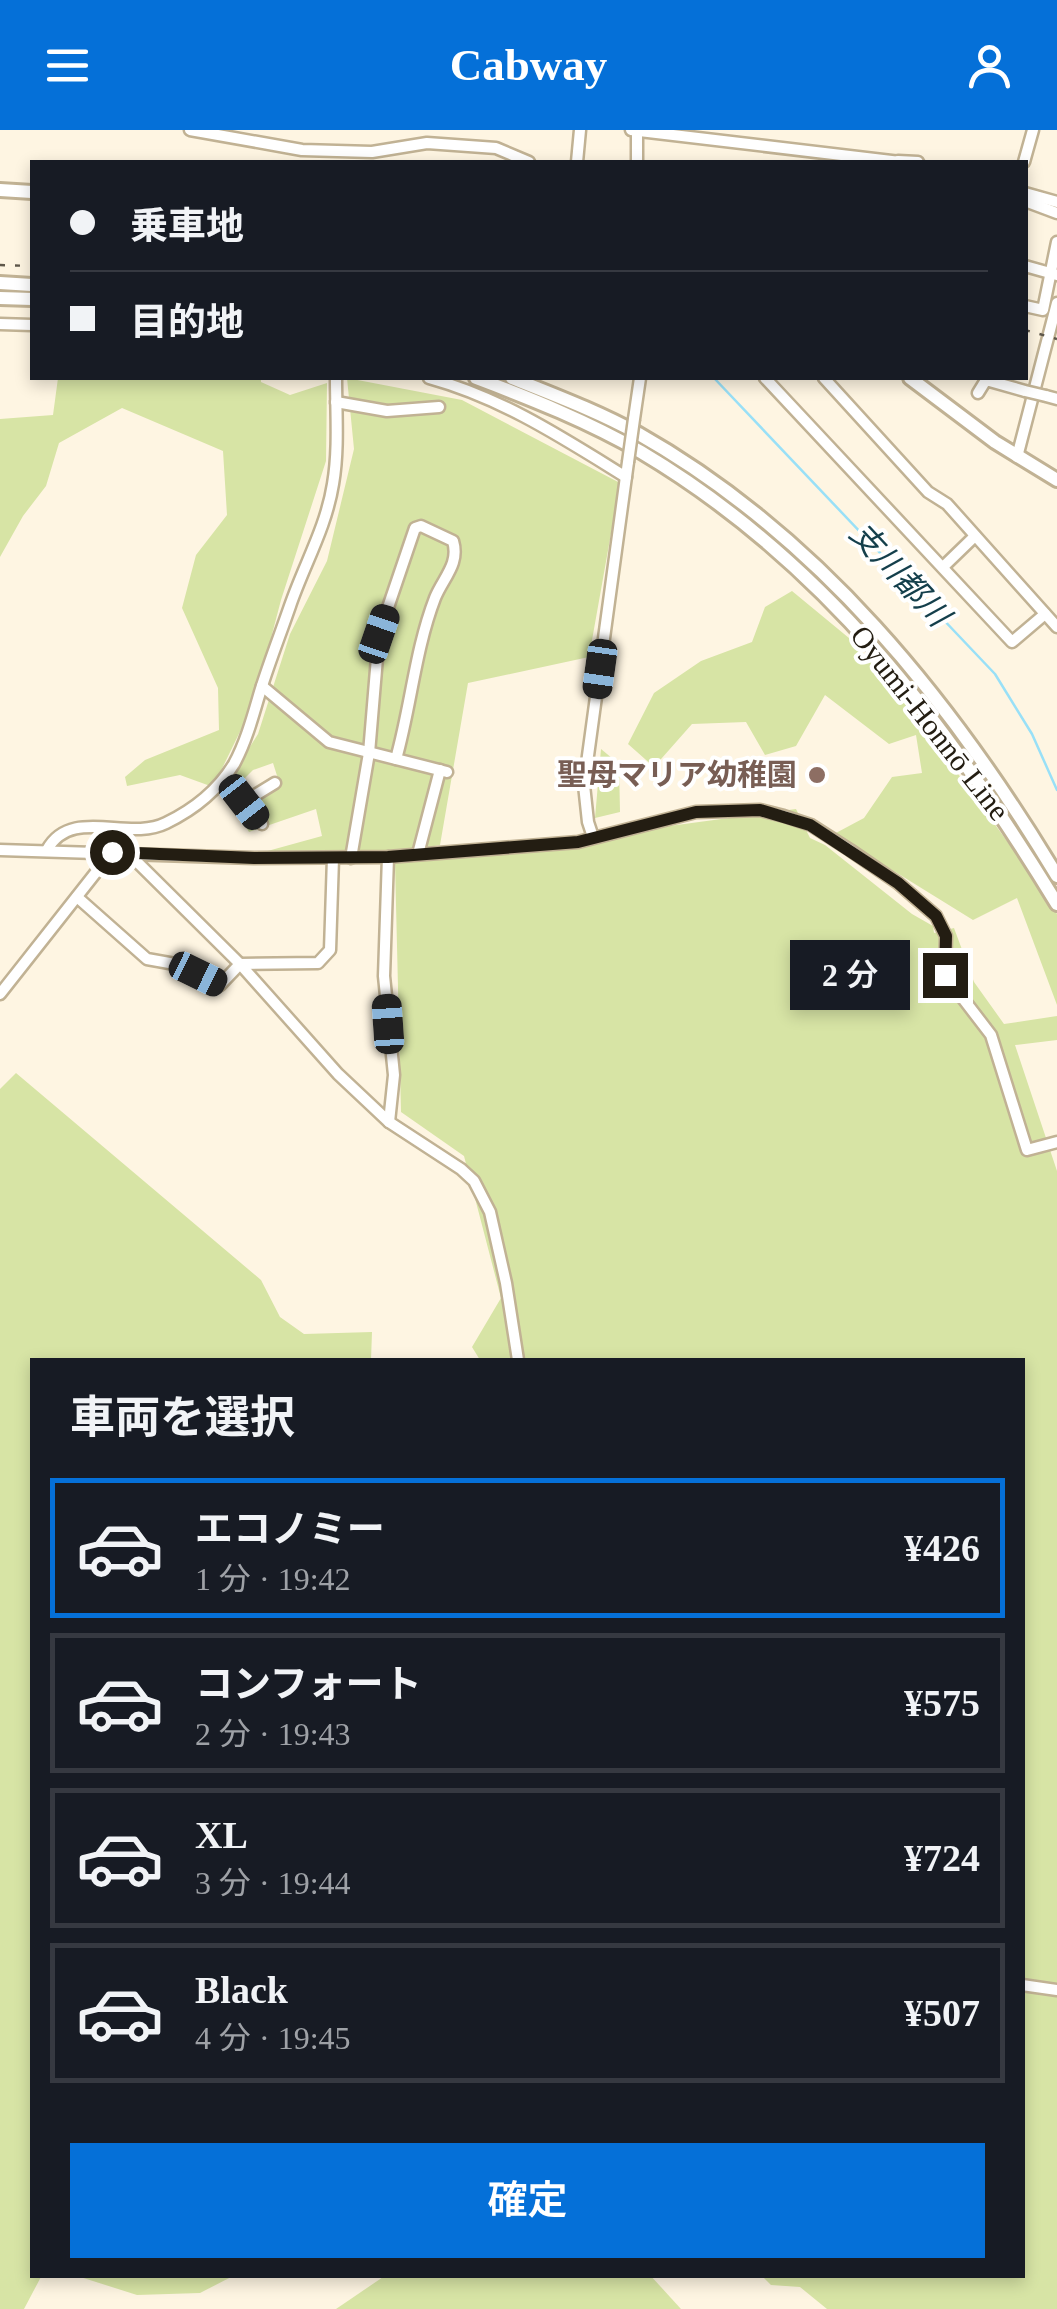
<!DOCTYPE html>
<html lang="ja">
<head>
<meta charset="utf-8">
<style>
  :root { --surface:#171b24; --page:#242831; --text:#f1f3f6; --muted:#9ea1a6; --line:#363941; --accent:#0570d8 }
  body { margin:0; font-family:"Times New Roman","Noto Sans JP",serif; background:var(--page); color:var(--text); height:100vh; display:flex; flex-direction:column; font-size:38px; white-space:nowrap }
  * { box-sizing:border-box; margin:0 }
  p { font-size:32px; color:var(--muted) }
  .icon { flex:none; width:55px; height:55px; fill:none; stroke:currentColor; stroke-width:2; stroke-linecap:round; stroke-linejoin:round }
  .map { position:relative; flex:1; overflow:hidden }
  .sheet { position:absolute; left:30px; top:1228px; width:995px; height:920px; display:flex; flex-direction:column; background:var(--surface); border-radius:0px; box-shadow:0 5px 15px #0003 }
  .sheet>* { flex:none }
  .guide { position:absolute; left:30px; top:30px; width:998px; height:220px; border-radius:0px; box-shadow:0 5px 15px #0003; display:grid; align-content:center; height:220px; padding:0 40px; background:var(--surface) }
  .end { position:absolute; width:45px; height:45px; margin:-22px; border:12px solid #231d12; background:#fff; box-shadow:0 0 0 5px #fff }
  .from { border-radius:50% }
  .bubble { position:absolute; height:70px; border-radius:0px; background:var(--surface); box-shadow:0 5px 15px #0003; font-size:32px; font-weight:600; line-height:70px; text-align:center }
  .car { position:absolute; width:30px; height:60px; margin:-30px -15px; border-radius:12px; box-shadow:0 0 8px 2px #0007; background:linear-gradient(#222 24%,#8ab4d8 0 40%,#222 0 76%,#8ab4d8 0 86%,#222 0) }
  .guide b { display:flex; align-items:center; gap:35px; height:95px; font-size:38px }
  .guide b+b { border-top:2px solid var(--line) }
  .guide i { width:25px; height:25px; background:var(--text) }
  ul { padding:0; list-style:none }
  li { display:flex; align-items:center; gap:30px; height:140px; margin:0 20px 15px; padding:0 20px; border:5px solid var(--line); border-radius:0px }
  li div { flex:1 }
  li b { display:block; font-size:38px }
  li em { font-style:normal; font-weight:600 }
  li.active { border-color:var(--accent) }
  li>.icon { width:90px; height:90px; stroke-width:1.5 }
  h2 { padding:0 40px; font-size:45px; line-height:120px }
  .action { display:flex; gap:20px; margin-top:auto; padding:20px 40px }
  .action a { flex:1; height:115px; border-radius:0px; background:var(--accent); color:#fff; font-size:40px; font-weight:600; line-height:115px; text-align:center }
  header { display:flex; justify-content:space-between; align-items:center; height:130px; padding:0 40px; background:var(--accent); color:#fff; font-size:45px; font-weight:600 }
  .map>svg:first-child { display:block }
</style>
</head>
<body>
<header><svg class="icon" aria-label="menu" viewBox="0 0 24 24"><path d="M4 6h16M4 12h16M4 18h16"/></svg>Cabway<svg class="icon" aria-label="person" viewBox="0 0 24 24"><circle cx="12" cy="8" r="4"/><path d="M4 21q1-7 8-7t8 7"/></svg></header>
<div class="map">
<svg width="1057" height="2179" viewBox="0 0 1057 2179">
  <rect width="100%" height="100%" fill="#fef5e2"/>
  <g fill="#d7e4a5">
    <path d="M58,248H261V252L290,265L327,253L326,331L281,470L254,573L213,657L180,645L127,656L125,647L145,630L219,600L218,558L182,478L196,425L227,385L223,321L122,278L59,313L46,356L23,386L0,427V289L53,285Z"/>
    <path d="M347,248L462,270L620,353L589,527L468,553L440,715L399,722L270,729L264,722L322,706L316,679L249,702L235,679L280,655L273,633L253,640L235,658L226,654L258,604L290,504L327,431L354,319Z"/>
    <path d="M792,461L855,513L924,597L1036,751L1057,784V875L1017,768L973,790L834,704L864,688L892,647L922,643L916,605L889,614L825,565L796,616L765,625L746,592L692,594L654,637L628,614L654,563L701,531L752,512L765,477Z"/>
    <path d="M601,619L619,634L620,682L595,688Z"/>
    <path d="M796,679L810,708L825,715L912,784L933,796L934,803L954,798L974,852L1004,894L1057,886V910L1015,915L1057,1041V2179H827L800,2157L771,2155L761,2145H1022V1230H480L472,1217L501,1168L464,1026L401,982L395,733Z"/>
    <path d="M16,943L261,1150L280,1187L304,1204L372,1202L371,1230H32V2145H42L24,2179H0V959Z"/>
    <path d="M74,2145H235L200,2163L137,2165Z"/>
    <path d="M386,2145H650L681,2179H336Z"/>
  </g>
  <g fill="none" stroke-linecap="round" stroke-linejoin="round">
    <path stroke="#99e0f7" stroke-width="2.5" d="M714,248L995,544L1032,604L1057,660"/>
    <g stroke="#c1b294" stroke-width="15">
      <g id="minor">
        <path d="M190,0L302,20L372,22L427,13L496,18L529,32"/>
        <path d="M631,0L900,32"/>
        <path d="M898,31L918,32"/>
        <path d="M577,32L580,0"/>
        <path d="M637,32V1"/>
        <path d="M1024,32L1033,0"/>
        <path d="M1025,63L1057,72"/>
        <path d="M1025,71L1057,83"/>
        <path d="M1025,136L1057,145"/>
        <path d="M1025,176L1043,180L1057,112"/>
        <path d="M0,194L32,195"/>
        <path d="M429,248C502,268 563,308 626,347"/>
        <path d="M765,248L1012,512L1045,484"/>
        <path d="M824,248L928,362L947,374L1057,497"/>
        <path d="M978,263L986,250L1025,261"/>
        <path d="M1046,266L1057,269"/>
        <path d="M336,272L387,281L439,277"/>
        <path d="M634,289L640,248"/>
        <path d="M1017,327L1057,173"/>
        <path d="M943,437L975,406"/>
        <path d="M262,556L329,612L447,642"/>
        <path d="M219,656L231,660L262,694"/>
        <path d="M244,672L275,653"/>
        <path d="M593,707L588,692L584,655L628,332"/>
        <path d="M0,720L254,728L388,727L578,712L696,682L760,680L784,686L811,695L850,720L898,753L936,786L946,806L945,845L991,905L1027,1020L1057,1012"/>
        <path d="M47,720C71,676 128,712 166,693C193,680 218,660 234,634C246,612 253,586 260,562C269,533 280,505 290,476C304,435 326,398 333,354C339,319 336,283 336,248"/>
        <path d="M127,722L240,834L338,944L389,992L461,1039L474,1051L490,1082L506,1153L518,1230"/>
        <path d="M418,724L440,640"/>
        <path d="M388,727L384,846L394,945L389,992"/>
        <path d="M351,728L369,623L379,504L415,398L421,396L453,411C460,434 443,448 435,468C415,520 411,576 396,629"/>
        <path d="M77,767L147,829L175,834L220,855L240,834L318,833L330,820L333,728"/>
        <path d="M0,864L112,722"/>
        <path d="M1022,1855L1057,1860"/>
      </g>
    </g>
    <g stroke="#c1b294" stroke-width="18">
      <g id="major">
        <path d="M0,60L32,62"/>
        <path d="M0,153L32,155"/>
        <path d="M0,168L32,169"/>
        <path d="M476,248C532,269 589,292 641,322C826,432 947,594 1057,774"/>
        <path d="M512,248C554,265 597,281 637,303C818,405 951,570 1057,746"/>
        <path d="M910,248L995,312L1057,350"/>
      </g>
    </g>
    <use href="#minor" stroke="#fff" stroke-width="10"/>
    <use href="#major" stroke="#fff" stroke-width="12"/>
    <g stroke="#5f584b" stroke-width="2.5" stroke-dasharray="5 10" stroke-linecap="butt">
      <path d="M0,135L32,136"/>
      <path d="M1025,200L1057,209"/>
    </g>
    <g stroke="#c1b294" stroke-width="15" stroke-linecap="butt">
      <g id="minor-bridge">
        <path d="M1025,261L1046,266"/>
        <path d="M628,332L634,289"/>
      </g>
    </g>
    <use href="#minor-bridge" stroke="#fff" stroke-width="10"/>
  </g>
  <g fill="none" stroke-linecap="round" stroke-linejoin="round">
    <path stroke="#231d12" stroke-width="12" d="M112,722L254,728L388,727L578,712L696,682L760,680L810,695L898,753L936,786L946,806L945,845"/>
  </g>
  <circle fill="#8d6e63" stroke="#fff" stroke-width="4" cx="817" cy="645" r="10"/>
  <g text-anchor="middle" stroke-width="8" stroke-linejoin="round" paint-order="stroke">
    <g font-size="30" fill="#231d12" stroke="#fff">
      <text transform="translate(930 593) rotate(52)" y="10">Oyumi-Honnō Line</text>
    </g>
    <g font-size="30" font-weight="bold" fill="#785e54" stroke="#fff" text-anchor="end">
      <text x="797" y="655">聖母マリア幼稚園</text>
    </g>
    <g font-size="32" font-style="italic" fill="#143f4b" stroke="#fff">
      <text transform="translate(900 444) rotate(47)" y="11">支川都川</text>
    </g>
  </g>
</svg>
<i class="end from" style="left:112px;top:722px"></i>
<i class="end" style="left:945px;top:845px"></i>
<div class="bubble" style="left:790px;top:810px;width:120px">2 分</div>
<i class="car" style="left:379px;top:504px;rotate:19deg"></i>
<i class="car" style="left:600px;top:539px;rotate:188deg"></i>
<i class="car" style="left:244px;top:672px;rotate:142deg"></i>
<i class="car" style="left:198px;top:844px;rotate:116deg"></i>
<i class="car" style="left:388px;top:894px;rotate:356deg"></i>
<div class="guide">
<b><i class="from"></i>乗車地</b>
<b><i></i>目的地</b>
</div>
<section class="sheet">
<h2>車両を選択</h2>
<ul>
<li class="active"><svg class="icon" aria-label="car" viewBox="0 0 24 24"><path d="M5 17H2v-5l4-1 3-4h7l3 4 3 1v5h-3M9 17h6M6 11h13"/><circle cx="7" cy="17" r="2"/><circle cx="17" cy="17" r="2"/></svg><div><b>エコノミー</b><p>1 分 · 19:42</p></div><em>¥426</em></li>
<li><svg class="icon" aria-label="car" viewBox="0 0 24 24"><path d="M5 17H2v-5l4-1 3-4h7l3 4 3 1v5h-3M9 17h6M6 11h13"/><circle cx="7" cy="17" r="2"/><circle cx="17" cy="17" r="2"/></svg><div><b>コンフォート</b><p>2 分 · 19:43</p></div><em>¥575</em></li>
<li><svg class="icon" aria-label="car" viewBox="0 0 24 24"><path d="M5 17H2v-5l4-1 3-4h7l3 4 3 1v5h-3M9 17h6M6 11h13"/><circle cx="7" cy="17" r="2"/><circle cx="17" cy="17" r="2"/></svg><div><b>XL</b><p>3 分 · 19:44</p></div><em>¥724</em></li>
<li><svg class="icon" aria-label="car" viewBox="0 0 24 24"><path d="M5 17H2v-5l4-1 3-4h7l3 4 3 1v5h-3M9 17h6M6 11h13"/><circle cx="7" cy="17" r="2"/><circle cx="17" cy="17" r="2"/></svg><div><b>Black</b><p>4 分 · 19:45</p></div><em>¥507</em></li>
</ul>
<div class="action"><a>確定</a></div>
</section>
</div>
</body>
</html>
